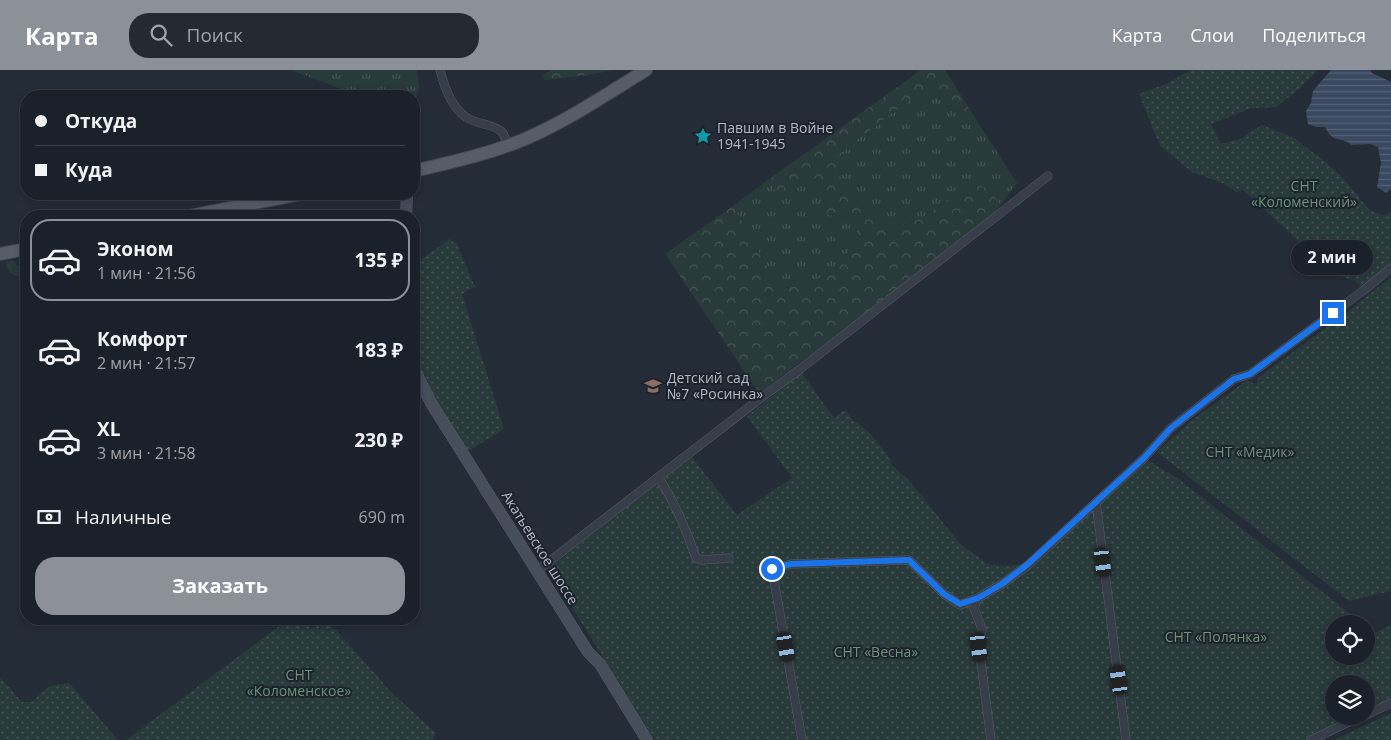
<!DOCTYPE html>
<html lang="ru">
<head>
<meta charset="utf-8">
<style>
  :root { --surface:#1b212a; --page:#242932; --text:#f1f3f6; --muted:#a0a3a8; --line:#393e47; --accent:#8c9099 }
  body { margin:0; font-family:"Open Sans",sans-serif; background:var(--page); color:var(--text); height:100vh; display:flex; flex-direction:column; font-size:19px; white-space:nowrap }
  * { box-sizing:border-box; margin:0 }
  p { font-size:16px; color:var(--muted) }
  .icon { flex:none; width:28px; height:28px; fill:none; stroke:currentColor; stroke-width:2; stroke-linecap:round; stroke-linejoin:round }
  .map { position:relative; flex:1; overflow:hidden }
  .details { position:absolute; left:20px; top:140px; width:400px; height:415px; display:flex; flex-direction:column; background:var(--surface); border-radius:20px; box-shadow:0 2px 8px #0003,0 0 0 1px var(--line) }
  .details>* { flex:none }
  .banner { position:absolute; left:20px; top:20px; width:400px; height:110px; border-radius:20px; box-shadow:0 2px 8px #0003,0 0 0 1px var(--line); display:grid; align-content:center; height:110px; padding:0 15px; background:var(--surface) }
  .buttons { position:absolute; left:1325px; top:545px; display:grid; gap:10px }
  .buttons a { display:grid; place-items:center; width:50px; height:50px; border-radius:50%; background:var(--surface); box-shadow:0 2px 8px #0003,0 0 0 1px var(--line); font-size:25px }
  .end { position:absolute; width:22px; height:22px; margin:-11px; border:6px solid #1a73e8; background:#fff; box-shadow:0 0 0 2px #fff }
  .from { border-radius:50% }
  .bubble { position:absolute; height:35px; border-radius:18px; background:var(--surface); box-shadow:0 2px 8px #0003,0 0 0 1px var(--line); font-size:16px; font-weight:700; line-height:35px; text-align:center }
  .car { position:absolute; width:15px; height:30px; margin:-15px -8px; border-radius:6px; box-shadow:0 0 4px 1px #0007; background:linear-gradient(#222 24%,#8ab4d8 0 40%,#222 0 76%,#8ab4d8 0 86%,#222 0) }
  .banner b { display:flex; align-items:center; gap:18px; height:48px; font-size:19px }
  .banner b+b { border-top:1px solid var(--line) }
  .banner i { width:12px; height:12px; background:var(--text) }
  ul { padding:9px 0 0; list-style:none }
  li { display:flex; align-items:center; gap:15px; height:82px; margin:0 10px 8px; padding:0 5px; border:2px solid transparent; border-radius:20px }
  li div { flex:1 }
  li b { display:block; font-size:19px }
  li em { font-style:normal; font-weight:700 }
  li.selected { border-color:var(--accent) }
  li>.icon { width:45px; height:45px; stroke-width:1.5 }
  .pay { display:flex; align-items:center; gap:12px; height:55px; padding:0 15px; font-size:19px }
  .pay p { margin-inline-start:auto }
  .primary-button { display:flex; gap:10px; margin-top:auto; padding:10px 15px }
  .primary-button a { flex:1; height:58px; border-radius:20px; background:var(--accent); color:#fff; font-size:20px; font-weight:700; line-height:58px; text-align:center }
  header { display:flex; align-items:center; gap:30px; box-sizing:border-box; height:70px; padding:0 25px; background:var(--accent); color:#fff }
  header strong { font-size:24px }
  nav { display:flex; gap:28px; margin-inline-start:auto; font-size:18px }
  .search { width:350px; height:45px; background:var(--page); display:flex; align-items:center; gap:12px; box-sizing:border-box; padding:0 18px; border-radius:20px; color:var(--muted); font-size:19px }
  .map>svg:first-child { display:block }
</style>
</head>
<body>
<header>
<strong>Карта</strong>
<div class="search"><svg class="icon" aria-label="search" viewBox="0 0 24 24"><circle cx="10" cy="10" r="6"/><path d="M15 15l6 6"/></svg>Поиск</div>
<nav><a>Карта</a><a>Слои</a><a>Поделиться</a></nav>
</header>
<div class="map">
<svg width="1391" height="670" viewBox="0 0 1391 670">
  <defs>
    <pattern id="grass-tufts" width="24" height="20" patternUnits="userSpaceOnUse" patternTransform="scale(1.25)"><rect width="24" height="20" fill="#293a3b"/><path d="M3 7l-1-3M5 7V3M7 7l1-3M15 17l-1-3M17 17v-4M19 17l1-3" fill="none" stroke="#465456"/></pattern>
    <pattern id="forest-crowns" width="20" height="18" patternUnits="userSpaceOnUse" patternTransform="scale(1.25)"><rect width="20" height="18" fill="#293a3b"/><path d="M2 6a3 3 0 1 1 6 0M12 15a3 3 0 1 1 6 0" fill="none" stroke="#465456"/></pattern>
    <pattern id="garden-dots" width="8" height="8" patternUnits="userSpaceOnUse" patternTransform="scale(1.25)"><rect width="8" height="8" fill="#293a3b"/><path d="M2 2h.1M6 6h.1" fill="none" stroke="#465456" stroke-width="1.8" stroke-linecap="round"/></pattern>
    <pattern id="water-rules" width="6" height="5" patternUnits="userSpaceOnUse" patternTransform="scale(1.25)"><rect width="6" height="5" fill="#3b4960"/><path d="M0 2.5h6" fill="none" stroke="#556175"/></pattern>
  </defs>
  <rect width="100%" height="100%" fill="#242c38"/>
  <g fill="url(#grass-tufts)">
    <path d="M291,0H417L419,17L414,38V26H355L346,21Z"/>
    <path d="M931,24L956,41L972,43L1017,113L1000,136L998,130L988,120L963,119L926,146L887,162L862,137L840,106L839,89L850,74L871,60L891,43L911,30Z"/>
    <path d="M816,108L828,145L843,146L855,151L858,168L833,205L780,220L733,136L768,110L779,125L801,109Z"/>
    <path d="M12,190L18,196H26V207L16,206L9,202L6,192Z"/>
  </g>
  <g fill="url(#forest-crowns)">
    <path d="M551,0H612L590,5L544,10L543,5Z"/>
    <path d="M921,0H945L972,43L956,41L931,24L911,30L891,43L871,60L850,74L839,89L840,106L862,137L887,162L926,146L963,119L980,115C988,120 997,126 1000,136L995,143L905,215L759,323L665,184L733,136L780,220L833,204L858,168L855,152L843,146L828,145L816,108L801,109L794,126H779L768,110Z"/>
  </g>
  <g fill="url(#garden-dots)">
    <path d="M1191,0H1318L1300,18L1276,37L1252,38L1211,54L1221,74L1240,69L1262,55L1294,68L1327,93L1344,109L1369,140L1385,146L1391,141V194L1362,218L1354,210L1335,205L1243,120L1236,122L1225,114L1192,102L1160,76L1139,24L1168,13Z"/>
    <path d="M449,169L457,174L475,217L462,224L504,359L467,382L430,323L414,286V195Z"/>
    <path d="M1391,207V521L1349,531L1157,382L1191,351L1247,310L1257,315L1258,308L1351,239Z"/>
    <path d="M802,303L834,348L845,340L852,349L870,363L891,390L890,393L898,401L909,410L961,475L988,494L1002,496L1028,494L1144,388L1180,410L1363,554H1334V586H1366V556L1375,563L1391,555V633L1366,645V614H1334V646H1362L1311,670H655L548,499L692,387L737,445L792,408L747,346Z"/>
    <path d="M289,549H298L310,557L327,555L335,559L392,623L436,663L433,670H126Z"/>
    <path d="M0,608L22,632H31L50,616L69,613L118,670H0Z"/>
    <path d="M1391,643V670H1334Z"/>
  </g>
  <path fill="url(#water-rules)" d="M1331,0H1370L1372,3L1391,12V119L1386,123L1377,117L1381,93L1378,77L1370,74L1352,75C1339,65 1334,75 1325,57H1316L1308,54L1306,41L1311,33L1313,21Z"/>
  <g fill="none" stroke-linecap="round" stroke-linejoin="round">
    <g stroke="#565c66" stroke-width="9">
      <g id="street">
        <path d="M440,0C444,16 452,38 466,47C475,54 494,54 502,62C505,65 506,72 508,76"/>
        <path d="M658,407C675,432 686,459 696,488L702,490L729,488"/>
        <path d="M1096,432L1126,670"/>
        <path d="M537,501L762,327L799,300L1048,106"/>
        <path d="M978,528L974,538L982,559L979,577L991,670"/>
        <path d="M1366,645L1391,633"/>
        <path d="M802,670L772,499L791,494L909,490L944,524L960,535L978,528L1002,514L1028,495L1144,388L1171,358L1234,309L1250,304L1364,220L1391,198"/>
        <path d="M1311,670L1362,646"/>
      </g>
    </g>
    <g stroke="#565c66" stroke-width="12">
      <g id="secondary">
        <path d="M406,146L407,124"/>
        <path d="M414,299L431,333L537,501L588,582L600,594L647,670"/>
      </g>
    </g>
    <g stroke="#414751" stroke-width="14">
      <g id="primary">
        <path d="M414,101C452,92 489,84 525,69C567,51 607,24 646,0"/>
        <path d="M189,146L301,124"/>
        <path d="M0,184L26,179"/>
      </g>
    </g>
    <use href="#street" stroke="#383e49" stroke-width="8"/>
    <use href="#secondary" stroke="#464d5b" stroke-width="11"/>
    <use href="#primary" stroke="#565d69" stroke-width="12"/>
  </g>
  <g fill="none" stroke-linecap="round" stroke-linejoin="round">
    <path stroke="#1a73e8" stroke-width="6" d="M772,499L791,494L909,490L944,524L960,534L978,528L1002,514L1028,494L1144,388L1171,358L1234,309L1250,304L1333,243"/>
  </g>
  <defs>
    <g id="sight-bare" transform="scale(1.35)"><path d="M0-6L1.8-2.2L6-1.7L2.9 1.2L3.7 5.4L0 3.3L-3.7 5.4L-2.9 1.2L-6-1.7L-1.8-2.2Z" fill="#0f9aa8" stroke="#1d232d" stroke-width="2.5" paint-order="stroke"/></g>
    <g id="school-bare" transform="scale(1.35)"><path d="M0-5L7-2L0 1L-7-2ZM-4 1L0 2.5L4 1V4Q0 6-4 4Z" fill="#8d6e63" stroke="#1d232d" stroke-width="2.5" paint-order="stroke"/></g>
  </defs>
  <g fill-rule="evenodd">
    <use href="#sight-bare" x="703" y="66"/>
    <use href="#school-bare" x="653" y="316"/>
  </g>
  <g text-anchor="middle" stroke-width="4" stroke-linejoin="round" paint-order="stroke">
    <g font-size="14" fill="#b3b9c4" stroke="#1d232d" text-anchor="start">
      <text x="717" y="63">Павшим в Войне<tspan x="717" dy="16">1941-1945</tspan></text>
      <text x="667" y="313">Детский сад<tspan x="667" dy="16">№7 «Росинка»</tspan></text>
    </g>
    <g font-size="14" fill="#6c9377" stroke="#1d232d">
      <text x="1304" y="121">СНТ<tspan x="1304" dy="16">«Коломенский»</tspan></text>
      <text x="1250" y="387">СНТ «Медик»</text>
      <text x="1216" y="572">СНТ «Полянка»</text>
      <text x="876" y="587">СНТ «Весна»</text>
      <text x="299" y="610">СНТ<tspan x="299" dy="16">«Коломенское»</tspan></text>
    </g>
    <g font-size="14" fill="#b3b9c4" stroke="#1d232d">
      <text transform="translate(540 478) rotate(58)" y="5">Акатьевское шоссе</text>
    </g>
  </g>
</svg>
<div class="buttons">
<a><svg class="icon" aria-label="locate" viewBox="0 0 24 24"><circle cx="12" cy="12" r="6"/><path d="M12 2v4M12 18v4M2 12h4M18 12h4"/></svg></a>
<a><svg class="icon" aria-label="layers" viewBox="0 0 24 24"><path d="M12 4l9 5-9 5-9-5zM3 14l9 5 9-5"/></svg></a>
</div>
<i class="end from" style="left:772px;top:499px"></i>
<i class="end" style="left:1333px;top:243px"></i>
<div class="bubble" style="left:1291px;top:170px;width:82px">2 мин</div>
<i class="car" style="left:1103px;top:492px;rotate:173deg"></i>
<i class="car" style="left:786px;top:577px;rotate:170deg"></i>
<i class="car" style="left:979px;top:577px;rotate:173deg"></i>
<i class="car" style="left:1119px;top:610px;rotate:352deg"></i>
<div class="banner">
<b><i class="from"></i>Откуда</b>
<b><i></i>Куда</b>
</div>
<section class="details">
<ul>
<li class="selected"><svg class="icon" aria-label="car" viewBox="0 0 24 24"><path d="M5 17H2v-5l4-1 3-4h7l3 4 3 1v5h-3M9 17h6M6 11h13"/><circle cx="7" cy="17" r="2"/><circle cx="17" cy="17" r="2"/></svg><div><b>Эконом</b><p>1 мин · 21:56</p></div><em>135 ₽</em></li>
<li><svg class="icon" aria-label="car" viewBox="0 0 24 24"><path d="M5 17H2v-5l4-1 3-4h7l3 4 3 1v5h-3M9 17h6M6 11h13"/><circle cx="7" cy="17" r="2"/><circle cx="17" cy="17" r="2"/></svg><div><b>Комфорт</b><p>2 мин · 21:57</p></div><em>183 ₽</em></li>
<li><svg class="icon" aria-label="car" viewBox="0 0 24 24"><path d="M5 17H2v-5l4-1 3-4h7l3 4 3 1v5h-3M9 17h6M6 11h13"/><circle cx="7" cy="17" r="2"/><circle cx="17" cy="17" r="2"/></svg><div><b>XL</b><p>3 мин · 21:58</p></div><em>230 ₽</em></li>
</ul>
<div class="pay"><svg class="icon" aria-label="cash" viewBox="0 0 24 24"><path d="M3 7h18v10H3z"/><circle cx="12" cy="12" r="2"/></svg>Наличные<p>690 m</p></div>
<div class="primary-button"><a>Заказать</a></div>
</section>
</div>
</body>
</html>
